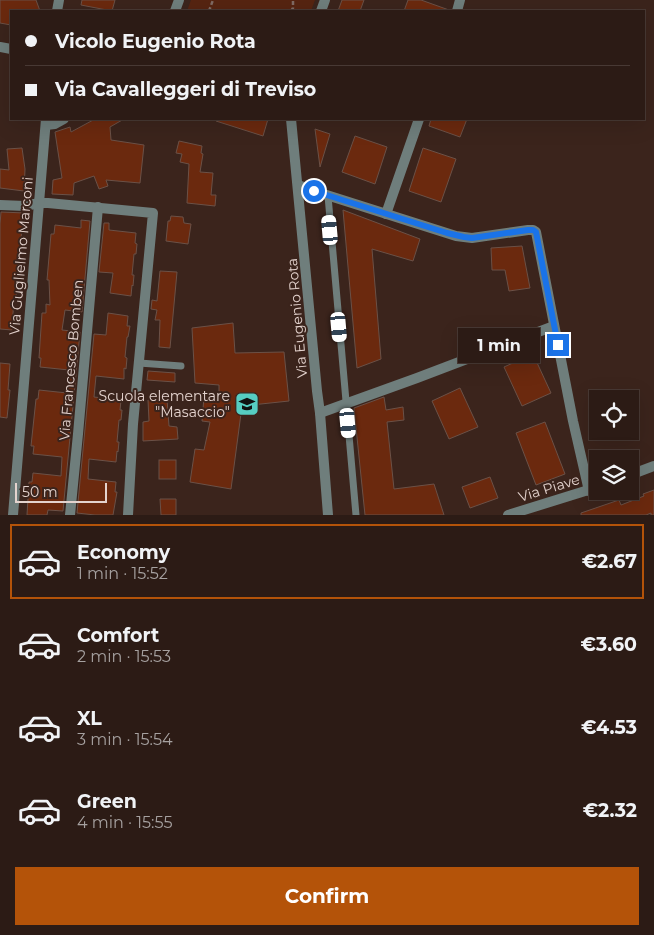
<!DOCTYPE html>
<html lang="en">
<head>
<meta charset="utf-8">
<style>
  :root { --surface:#2c1b15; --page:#382822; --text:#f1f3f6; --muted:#a6a1a0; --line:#483934; --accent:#b45309 }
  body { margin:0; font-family:Montserrat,sans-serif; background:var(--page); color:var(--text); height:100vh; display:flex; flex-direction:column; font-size:19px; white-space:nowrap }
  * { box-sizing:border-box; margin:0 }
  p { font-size:16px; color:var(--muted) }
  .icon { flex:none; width:28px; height:28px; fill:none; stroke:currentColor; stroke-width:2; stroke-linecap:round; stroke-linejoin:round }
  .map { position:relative; height:515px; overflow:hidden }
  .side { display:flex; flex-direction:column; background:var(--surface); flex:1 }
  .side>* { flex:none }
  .top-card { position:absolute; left:10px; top:10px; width:635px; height:110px; border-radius:0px; box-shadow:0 5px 20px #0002,0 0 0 1px var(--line); display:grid; align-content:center; height:110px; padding:0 15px; background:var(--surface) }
  .controls { position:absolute; left:589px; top:390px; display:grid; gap:10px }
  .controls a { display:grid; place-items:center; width:50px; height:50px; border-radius:0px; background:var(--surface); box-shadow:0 5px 20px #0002,0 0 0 1px var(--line); font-size:25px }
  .scale { position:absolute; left:15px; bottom:12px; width:92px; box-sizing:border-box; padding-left:5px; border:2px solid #e4d3ce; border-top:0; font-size:14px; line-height:18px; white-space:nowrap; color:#e4d3ce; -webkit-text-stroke:4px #3b241c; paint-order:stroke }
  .end { position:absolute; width:22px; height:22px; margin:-11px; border:6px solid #1a73e8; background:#fff; box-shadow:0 0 0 2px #fff }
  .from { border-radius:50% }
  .bubble { position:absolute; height:35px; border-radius:0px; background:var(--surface); box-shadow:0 5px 20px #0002,0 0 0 1px var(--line); font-size:16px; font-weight:700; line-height:35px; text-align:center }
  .car { position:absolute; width:15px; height:30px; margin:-15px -8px; border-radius:6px; box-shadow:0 0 4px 1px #0007; background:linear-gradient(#fff 24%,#345 0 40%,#fff 0 76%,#345 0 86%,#fff 0) }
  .top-card b { display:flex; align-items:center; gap:18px; height:48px; font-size:19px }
  .top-card b+b { border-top:1px solid var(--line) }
  .top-card i { width:12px; height:12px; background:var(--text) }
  ul { padding:9px 0 0; list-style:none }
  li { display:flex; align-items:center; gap:15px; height:75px; margin:0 10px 8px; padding:0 5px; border:2px solid transparent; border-radius:0px }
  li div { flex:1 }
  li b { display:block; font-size:19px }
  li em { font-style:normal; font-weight:700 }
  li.selected { border-color:var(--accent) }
  li>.icon { width:45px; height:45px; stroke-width:1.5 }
  .button { display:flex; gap:10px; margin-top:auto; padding:10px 15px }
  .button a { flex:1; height:58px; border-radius:0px; background:var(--accent); color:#fff; font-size:20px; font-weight:700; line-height:58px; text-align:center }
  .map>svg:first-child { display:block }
</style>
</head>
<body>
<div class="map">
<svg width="654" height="515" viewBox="0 0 654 515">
  <rect width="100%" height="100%" fill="#3b241c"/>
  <path fill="#562411" d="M191,0H315L311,11H187Z"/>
  <g fill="#6b290e" stroke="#6b5147">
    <path d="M0,0H36L40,11H11V25L0,23Z"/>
    <path d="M82,0H115L112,11L81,5Z"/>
    <path d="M342,0H364L360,11H338Z"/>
    <path d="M408,0H421L449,10L448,11H404Z"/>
    <path d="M95,119H124L110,127L111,140L144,145L140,183L106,180L108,186L99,189L94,176L74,183L73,195L52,194L53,180L62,178L55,132L70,127L71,132Z"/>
    <path d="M216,119H268L263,136L216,121Z"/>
    <path d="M431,119H467L460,137L429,126Z"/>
    <path d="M315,129L330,134L320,167Z"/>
    <path d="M355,136L387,147L375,184L342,172Z"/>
    <path d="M179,141L202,146L201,153L203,154L200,172L213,173L211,195H216L215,206L187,203L189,164L180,162L182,154L176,153Z"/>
    <path d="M22,148L25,169L24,191L0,188V169L9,170L7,149Z"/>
    <path d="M423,148L456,159L441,202L409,191Z"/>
    <path d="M343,210L420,239L413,261L372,249L381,359L357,368Z"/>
    <path d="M1,212L25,213L24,227H22L16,297H14L12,330L0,329V224Z"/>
    <path d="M171,216L183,217L184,223L191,224L188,244L166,241L168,221H170Z"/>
    <path d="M81,220L90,221L82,312L65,310L62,330L80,332L63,511L48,510L47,515H27L29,482H32L33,473L61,476L62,457L33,454L34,446H31L36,399H38L39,390L67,393L69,370L40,367L41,358H39L42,313H46V304L50,305L49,280H47L51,234H54L55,225L81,228Z"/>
    <path d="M104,223H109V230L136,233L135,243L137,244L136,254H134L132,275H134L133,286L132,285L131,296L110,293L113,273L99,272Z"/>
    <path d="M522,246L530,288L509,291L505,270H492L491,248Z"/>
    <path d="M160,271L177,272L170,348L159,347L160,320H155L157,310L151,309L152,300L157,301Z"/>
    <path d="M108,313L128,316L127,326H130L128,337H127L125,357L127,358L126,369L124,368V379L96,376L94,397L121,400L120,410H122L121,420H119L117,442H119L118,452L117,451L116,462L89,459L88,479L116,482L115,492H117L113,515H95L77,513L94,334L106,335Z"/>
    <path d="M233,323L235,353L284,352L289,401L242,406L231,489L190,482L195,449L204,450L210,422L202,421L204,397L219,396V385L195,383L192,328Z"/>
    <path d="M533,354L551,393L522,406L504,367Z"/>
    <path d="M0,363L10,364L8,390H10L7,418L0,417Z"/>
    <path d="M148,371L175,373V382L147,380Z"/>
    <path d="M460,388L478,427L449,439L432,401Z"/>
    <path d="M384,397L386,410L403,407L404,420L387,422L394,489L434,484L444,515H365L354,408Z"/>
    <path d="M167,399L169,426L177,427L178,439L143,441V422L149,421L148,400Z"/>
    <path d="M545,422L565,474L536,485L516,433Z"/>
    <rect x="159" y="460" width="17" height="19"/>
    <path d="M490,477L498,498L470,508L462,487Z"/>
    <path d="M654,490V515H651V513L646,515H581V513L619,500L621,505L644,496L643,494Z"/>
    <path d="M160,499H176V515H161Z"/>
  </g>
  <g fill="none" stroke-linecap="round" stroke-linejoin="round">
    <g stroke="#7f6a63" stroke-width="2.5" stroke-dasharray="4 2.5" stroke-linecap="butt">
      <path d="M209,11L213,0"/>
      <path d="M291,11L293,8V0"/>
    </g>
    <g stroke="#6f7e7c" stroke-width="7">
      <path d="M328,196L356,515"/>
      <path d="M139,363L181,366"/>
    </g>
    <g stroke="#6f7e7c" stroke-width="10">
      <path d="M57,11L59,0"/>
      <path d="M175,11L179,0"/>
      <path d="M321,11L325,0"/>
      <path d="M457,11L460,0"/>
      <path d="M0,47L11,49"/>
      <path d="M291,119L317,391L320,413L328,515"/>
      <path d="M46,125L55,124L64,119"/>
      <path d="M298,185L314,191L456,236L472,238L528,230H533L536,232L573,421L589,491"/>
      <path d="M0,205L25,206L39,203H48L153,213L133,424L128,515"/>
      <path d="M386,214L419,119"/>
      <path d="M320,413L417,378L554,326"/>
      <path d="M630,475L654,466"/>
      <path d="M13,515L46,119"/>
      <path d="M70,515L78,434L98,207"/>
      <path d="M508,515L598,487"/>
    </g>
  </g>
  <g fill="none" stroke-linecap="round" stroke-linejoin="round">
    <path stroke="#1a73e8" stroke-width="6" d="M314,191L447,233L464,237L472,238L528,230H533L536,232L558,345"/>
  </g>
  <defs>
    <g id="school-square" transform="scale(1.25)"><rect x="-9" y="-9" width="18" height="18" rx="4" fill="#56cec2" stroke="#3b241c"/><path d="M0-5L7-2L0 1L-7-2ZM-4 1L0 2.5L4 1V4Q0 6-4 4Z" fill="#111"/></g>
  </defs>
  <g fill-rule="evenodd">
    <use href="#school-square" x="247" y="404"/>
  </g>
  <g text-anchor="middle" stroke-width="4" stroke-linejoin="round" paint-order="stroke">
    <g font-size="14" fill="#e4d3ce" stroke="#3b241c">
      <text transform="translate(21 256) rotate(-85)" y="5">Via Guglielmo Marconi</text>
      <text transform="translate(297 318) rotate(-95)" y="5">Via Eugenio Rota</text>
      <text transform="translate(71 360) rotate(-85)" y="5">Via Francesco Bomben</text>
      <text transform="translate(549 488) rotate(-17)" y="5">Via Piave</text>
    </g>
    <g font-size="14" fill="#e4d3ce" stroke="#3b241c" text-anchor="end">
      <text x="230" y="401">Scuola elementare<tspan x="230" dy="16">"Masaccio"</tspan></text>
    </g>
  </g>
</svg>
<div class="controls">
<a><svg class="icon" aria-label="locate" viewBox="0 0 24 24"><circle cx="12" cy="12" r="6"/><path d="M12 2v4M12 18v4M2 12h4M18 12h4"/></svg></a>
<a><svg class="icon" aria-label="layers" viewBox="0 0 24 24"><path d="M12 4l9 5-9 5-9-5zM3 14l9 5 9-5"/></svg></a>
</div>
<div class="scale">50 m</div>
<i class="end from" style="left:314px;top:191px"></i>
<i class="end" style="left:558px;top:345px"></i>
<div class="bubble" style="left:458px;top:328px;width:82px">1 min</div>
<i class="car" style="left:330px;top:230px;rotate:355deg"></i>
<i class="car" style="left:339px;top:327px;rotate:175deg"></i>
<i class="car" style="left:348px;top:423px;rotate:175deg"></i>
<div class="top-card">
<b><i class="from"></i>Vicolo Eugenio Rota</b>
<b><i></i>Via Cavalleggeri di Treviso</b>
</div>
</div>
<section class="side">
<ul>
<li class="selected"><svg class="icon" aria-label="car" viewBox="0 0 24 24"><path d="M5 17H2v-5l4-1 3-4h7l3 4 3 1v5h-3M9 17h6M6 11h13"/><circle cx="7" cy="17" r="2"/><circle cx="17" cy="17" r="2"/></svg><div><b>Economy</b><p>1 min · 15:52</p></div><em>€2.67</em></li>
<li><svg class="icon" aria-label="car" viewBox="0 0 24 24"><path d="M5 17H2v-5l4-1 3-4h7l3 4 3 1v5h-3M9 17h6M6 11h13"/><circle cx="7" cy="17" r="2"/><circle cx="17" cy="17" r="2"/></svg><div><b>Comfort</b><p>2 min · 15:53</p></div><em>€3.60</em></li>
<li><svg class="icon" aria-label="car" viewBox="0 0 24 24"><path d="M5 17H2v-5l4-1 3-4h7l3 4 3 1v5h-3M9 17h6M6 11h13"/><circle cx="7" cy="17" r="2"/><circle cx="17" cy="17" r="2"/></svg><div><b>XL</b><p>3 min · 15:54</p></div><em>€4.53</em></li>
<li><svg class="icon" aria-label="car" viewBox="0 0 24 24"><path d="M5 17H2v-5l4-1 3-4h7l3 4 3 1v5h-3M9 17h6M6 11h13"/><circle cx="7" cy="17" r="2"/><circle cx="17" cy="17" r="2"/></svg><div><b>Green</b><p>4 min · 15:55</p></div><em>€2.32</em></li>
</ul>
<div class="button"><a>Confirm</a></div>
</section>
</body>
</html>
